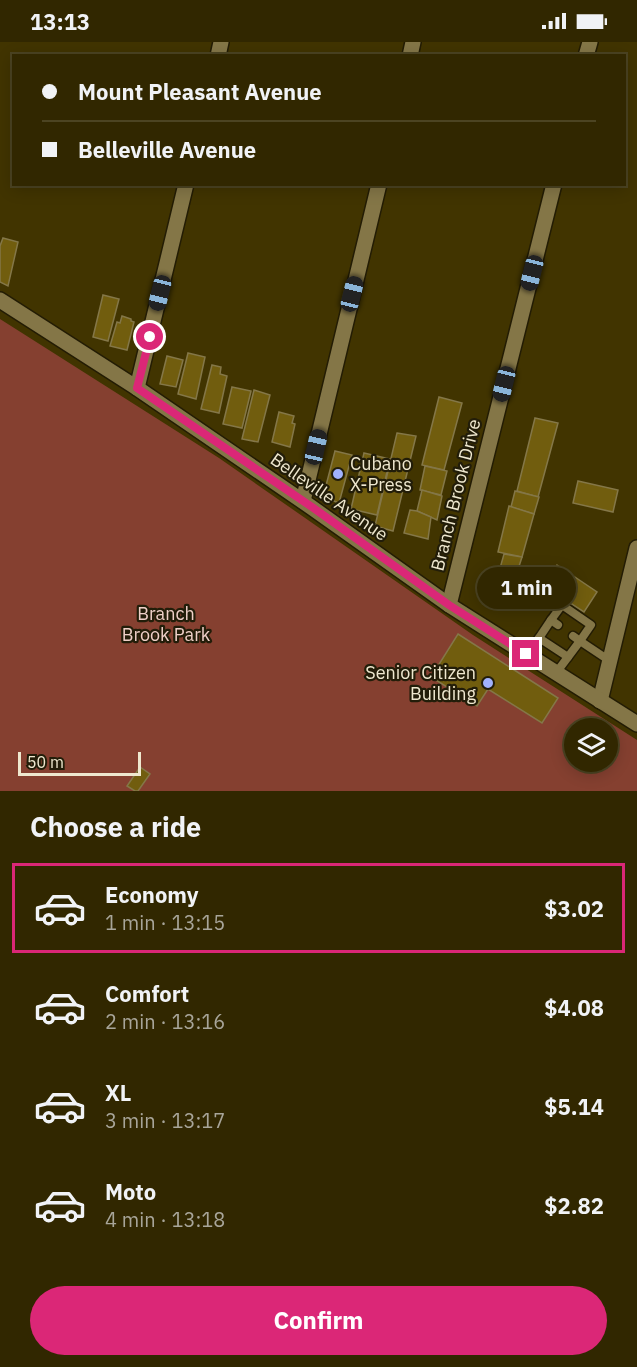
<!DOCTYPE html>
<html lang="en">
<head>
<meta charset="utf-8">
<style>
  :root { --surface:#312700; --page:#3d330f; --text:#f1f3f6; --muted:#a8a599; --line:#4c4422; --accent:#db2777 }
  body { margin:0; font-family:"IBM Plex Sans",sans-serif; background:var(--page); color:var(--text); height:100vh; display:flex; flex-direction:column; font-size:22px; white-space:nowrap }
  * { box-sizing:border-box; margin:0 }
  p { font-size:20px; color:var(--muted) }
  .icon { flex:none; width:33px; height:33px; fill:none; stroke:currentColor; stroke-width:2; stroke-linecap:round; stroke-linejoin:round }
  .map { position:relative; height:749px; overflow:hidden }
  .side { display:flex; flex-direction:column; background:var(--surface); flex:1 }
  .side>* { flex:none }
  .hud { position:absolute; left:12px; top:12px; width:614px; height:132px; border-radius:0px; box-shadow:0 3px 15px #0003,0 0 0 2px var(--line); display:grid; align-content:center; height:132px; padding:0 30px; background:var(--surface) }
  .controls { position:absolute; left:564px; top:676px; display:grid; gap:12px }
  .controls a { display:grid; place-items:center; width:54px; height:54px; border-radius:50%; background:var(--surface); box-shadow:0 3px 15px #0003,0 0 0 2px var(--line); font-size:30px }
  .scale { position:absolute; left:18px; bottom:15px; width:123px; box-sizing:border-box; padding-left:6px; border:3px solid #efe8cf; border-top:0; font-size:16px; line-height:21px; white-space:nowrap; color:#efe8cf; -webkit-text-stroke:4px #221d09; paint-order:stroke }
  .end { position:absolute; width:27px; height:27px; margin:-14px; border:8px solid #db2777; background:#fff; box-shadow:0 0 0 3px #fff }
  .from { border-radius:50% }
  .bubble { position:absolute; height:42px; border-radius:21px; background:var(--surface); box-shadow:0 3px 15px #0003,0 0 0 2px var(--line); font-size:20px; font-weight:700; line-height:42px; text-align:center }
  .car { position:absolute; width:18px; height:36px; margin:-18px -9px; border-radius:8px; box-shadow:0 0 4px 2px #0007; background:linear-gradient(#222 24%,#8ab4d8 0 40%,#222 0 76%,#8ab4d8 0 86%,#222 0) }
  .hud b { display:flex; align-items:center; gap:21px; height:57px; font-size:22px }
  .hud b+b { border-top:2px solid var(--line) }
  .hud i { width:15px; height:15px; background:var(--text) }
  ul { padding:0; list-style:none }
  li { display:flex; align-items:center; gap:18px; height:90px; margin:0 12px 9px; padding:0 18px; border:3px solid transparent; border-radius:0px }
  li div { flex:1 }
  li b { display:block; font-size:22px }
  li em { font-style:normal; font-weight:700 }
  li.on { border-color:var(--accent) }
  li>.icon { width:54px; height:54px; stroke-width:1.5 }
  h2 { padding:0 30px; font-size:27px; line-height:72px }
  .primary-button { display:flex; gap:12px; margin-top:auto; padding:12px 30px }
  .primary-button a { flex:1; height:69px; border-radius:36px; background:var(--accent); color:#fff; font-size:24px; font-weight:700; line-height:69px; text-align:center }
  .status { display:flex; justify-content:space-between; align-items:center; height:42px; padding:0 30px; background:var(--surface); direction:ltr }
  .status svg { height:16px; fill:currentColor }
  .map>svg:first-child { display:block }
</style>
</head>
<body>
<div class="status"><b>13:13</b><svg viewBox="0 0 49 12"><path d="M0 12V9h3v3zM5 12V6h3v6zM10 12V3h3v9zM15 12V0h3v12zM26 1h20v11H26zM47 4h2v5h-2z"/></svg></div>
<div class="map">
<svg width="637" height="749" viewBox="0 0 637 749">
  <rect width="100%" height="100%" fill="#413400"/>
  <path fill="#854030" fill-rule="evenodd" d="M0,277L219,416L473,593L637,698V749H0ZM574,687H608V720H574Z"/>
  <g fill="#715d0e" stroke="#847748" stroke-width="1.5">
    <path d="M3,196L18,200L8,244L0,240V204Z"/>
    <path d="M103,253L119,257L108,299L93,295Z"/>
    <path d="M122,274L131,277V279L134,280L127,308L110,304L117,280L120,281Z"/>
    <path d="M188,311L205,315L196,357L178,352Z"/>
    <path d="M167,314L183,318L176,345L160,342Z"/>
    <path d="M212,323L221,325L220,332L227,334L219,371L201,367Z"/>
    <path d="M232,345L251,349L242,386L223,382Z"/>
    <path d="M254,348L270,353L258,400L242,397Z"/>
    <path d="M439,355L462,361L444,428L422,423Z"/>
    <path d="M279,370L294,374L292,381L295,382L290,405L272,400Z"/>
    <path d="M535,376L558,381L538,455L517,449Z"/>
    <path d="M397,391L416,394L393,489L375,484Z"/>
    <path d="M335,409L352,413L339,461L323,455Z"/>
    <path d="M364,411L390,417L377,473L351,467Z"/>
    <path d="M425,424L447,429L441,453L420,448Z"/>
    <path d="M578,439L618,448L613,470L573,461Z"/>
    <path d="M422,448L442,454L437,478L417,469Z"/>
    <path d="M515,449L539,455L534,472L511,465Z"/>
    <path d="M509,464L534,472L522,515L498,510Z"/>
    <path d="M410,468L417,469L431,475L428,497L404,491Z"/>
    <path d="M504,512L522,515L513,543L497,537Z"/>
    <path d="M557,523L597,550L584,570L544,544Z"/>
    <path d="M458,592L558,656L542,681L488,647L477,664L431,635Z"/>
    <path d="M140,725L150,732L138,749H135L127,744Z"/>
  </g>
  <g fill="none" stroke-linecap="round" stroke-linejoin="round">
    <g stroke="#231c04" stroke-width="11">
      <g id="service">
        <path d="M551,578L562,563L591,583L580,599L573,594"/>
        <path d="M539,596L551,578L558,583"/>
        <path d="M526,612L539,596L568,615"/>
        <path d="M556,631L580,599L610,619"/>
      </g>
    </g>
    <g stroke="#231c04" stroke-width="18">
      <g id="minor">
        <path d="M218,14L221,0"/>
        <path d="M410,14L413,0"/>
        <path d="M586,14L590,0"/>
        <path d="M137,346L186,142"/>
        <path d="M303,459L379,142"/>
        <path d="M449,563L554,142"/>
        <path d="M600,659L637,506"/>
      </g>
    </g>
    <g stroke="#231c04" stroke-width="18">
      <path id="secondary" d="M0,258L137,346L311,465L449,563L637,682"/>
    </g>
    <use href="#service" stroke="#847647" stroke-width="8"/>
    <use href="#minor" stroke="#847647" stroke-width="15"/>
    <use href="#secondary" stroke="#847647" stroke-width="15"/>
  </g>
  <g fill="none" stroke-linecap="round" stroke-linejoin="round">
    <path stroke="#db2777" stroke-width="8" d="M150,295L137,346L312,465L449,563L526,612"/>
  </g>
  <g fill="#a1b2fd" stroke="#221d09" stroke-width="2">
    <circle cx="338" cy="432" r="6"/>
    <circle cx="488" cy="641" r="6"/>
  </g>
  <g text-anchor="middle" stroke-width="4.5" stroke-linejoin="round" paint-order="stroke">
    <g font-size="18" fill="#efe8cf" stroke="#221d09" text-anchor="start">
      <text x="350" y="428">Cubano<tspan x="350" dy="21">X-Press</tspan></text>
      <text x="476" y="637" text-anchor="end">Senior Citizen<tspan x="476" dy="21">Building</tspan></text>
    </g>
    <g font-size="18" fill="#efe8cf" stroke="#221d09">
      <text transform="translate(456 453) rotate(-76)" y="6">Branch Brook Drive</text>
      <text transform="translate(329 455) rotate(35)" y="6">Belleville Avenue</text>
    </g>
    <g font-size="18" fill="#efd0c8" stroke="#221d09">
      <text x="166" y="578">Branch<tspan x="166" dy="21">Brook Park</tspan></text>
    </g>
  </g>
</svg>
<div class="controls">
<a><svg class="icon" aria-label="layers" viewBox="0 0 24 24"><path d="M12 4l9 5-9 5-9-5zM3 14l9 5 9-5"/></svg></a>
</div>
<div class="scale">50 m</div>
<i class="end from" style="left:150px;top:295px"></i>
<i class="end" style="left:526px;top:612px"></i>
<div class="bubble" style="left:477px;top:525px;width:99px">1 min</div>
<i class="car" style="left:532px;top:231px;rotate:194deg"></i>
<i class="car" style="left:160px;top:251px;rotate:194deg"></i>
<i class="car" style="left:352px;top:252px;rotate:14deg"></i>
<i class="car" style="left:504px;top:342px;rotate:194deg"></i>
<i class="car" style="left:316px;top:405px;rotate:13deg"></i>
<div class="hud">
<b><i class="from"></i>Mount Pleasant Avenue</b>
<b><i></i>Belleville Avenue</b>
</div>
</div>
<section class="side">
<h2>Choose a ride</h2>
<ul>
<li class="on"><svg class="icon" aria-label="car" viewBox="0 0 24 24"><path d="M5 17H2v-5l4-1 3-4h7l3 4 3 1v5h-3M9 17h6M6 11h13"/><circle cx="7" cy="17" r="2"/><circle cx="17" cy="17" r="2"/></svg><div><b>Economy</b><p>1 min · 13:15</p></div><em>$3.02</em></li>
<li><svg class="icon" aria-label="car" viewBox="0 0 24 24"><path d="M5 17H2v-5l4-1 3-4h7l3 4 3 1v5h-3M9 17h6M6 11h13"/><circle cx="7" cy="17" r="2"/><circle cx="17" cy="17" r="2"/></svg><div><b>Comfort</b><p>2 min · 13:16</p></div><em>$4.08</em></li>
<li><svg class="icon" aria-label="car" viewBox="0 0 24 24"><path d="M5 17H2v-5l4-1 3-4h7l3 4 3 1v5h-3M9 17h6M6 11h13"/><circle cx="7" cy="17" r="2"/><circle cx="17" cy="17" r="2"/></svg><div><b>XL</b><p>3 min · 13:17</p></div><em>$5.14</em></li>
<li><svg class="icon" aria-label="car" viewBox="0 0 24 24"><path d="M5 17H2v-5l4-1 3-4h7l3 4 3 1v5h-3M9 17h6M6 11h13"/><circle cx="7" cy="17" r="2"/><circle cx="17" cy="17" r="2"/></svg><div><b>Moto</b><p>4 min · 13:18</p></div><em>$2.82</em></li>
</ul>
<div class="primary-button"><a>Confirm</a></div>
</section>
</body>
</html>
